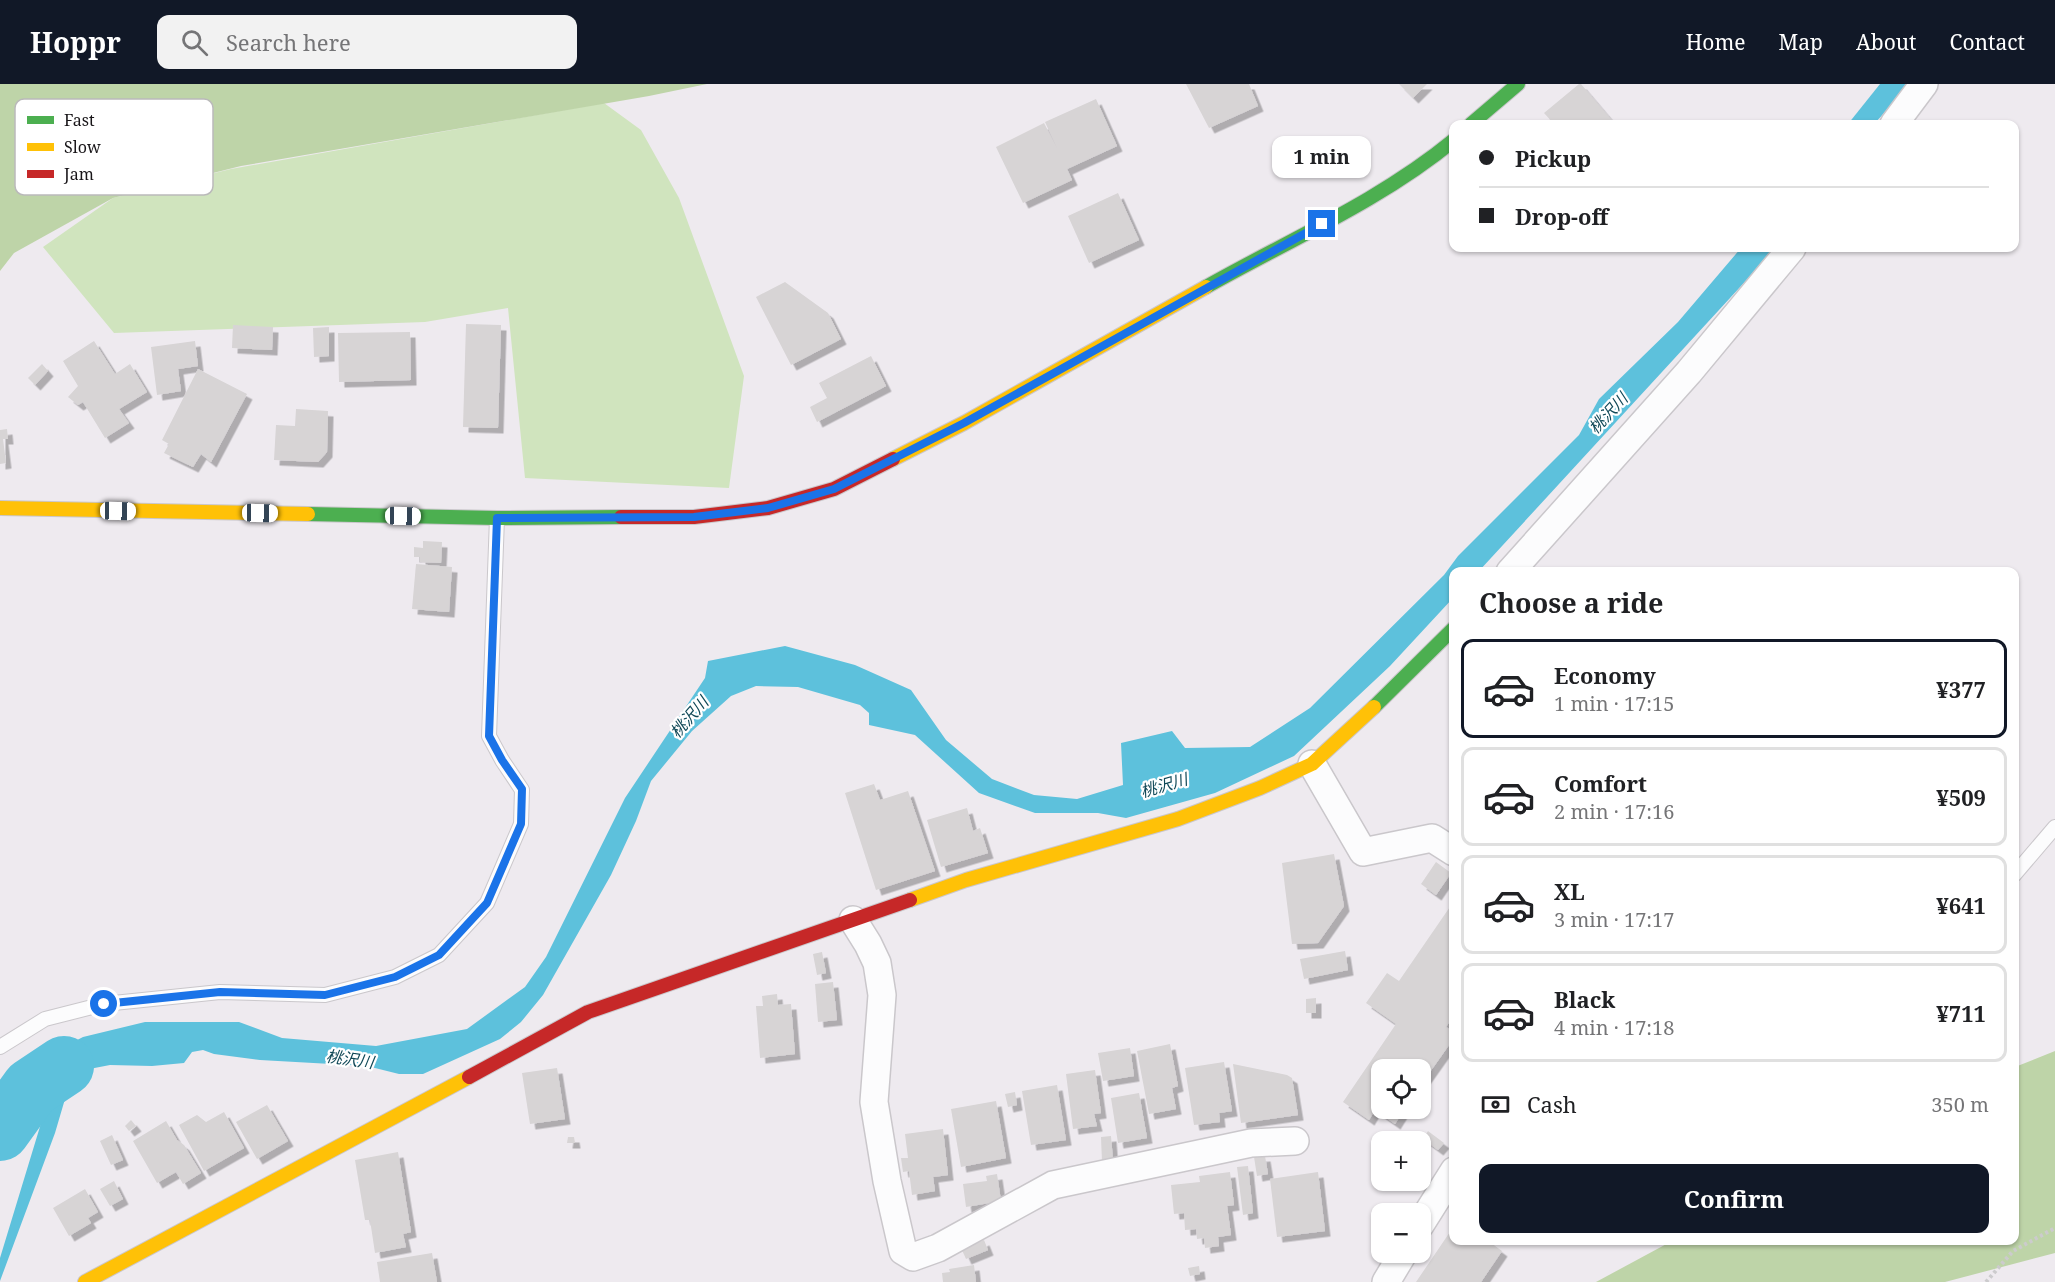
<!DOCTYPE html>
<html lang="en">
<head>
<meta charset="utf-8">
<style>
  :root { --surface:#fff; --page:#f2f2f2; --text:#202124; --muted:#757577; --line:#e0e0e0; --accent:#111827 }
  body { margin:0; font-family:"Noto Serif","Noto Sans JP",serif; background:var(--page); color:var(--text); height:100vh; display:flex; flex-direction:column; font-size:22px; white-space:nowrap }
  * { box-sizing:border-box; margin:0 }
  p { font-size:20px; color:var(--muted) }
  .icon { flex:none; width:33px; height:33px; fill:none; stroke:currentColor; stroke-width:2; stroke-linecap:round; stroke-linejoin:round }
  .map { position:relative; flex:1; overflow:hidden }
  .side { position:absolute; left:1449px; top:483px; width:570px; height:678px; display:flex; flex-direction:column; background:var(--surface); border-radius:12px; box-shadow:0 2px 4px #0004 }
  .side>* { flex:none }
  .guide { position:absolute; left:1449px; top:36px; width:570px; height:132px; border-radius:12px; box-shadow:0 2px 4px #0004; display:grid; align-content:center; height:132px; padding:0 30px; background:var(--surface) }
  .buttons { position:absolute; left:1371px; top:975px; display:grid; gap:12px }
  .buttons a { display:grid; place-items:center; width:60px; height:60px; border-radius:12px; background:var(--surface); box-shadow:0 2px 4px #0004; font-size:30px }
  .end { position:absolute; width:27px; height:27px; margin:-14px; border:8px solid #1a73e8; background:#fff; box-shadow:0 0 0 3px #fff }
  .from { border-radius:50% }
  .bubble { position:absolute; height:42px; border-radius:12px; background:var(--surface); box-shadow:0 2px 4px #0004; font-size:20px; font-weight:700; line-height:42px; text-align:center }
  .car { position:absolute; width:18px; height:36px; margin:-18px -9px; border-radius:8px; box-shadow:0 0 4px 2px #0007; background:linear-gradient(#fff 24%,#345 0 40%,#fff 0 76%,#345 0 86%,#fff 0) }
  .guide b { display:flex; align-items:center; gap:21px; height:57px; font-size:22px }
  .guide b+b { border-top:2px solid var(--line) }
  .guide i { width:15px; height:15px; background:var(--text) }
  ul { padding:0; list-style:none }
  li { display:flex; align-items:center; gap:18px; height:99px; margin:0 12px 9px; padding:0 18px; border:3px solid var(--line); border-radius:12px }
  li div { flex:1 }
  li b { display:block; font-size:22px }
  li em { font-style:normal; font-weight:700 }
  li.selected { border-color:var(--accent) }
  li>.icon { width:54px; height:54px; stroke-width:1.5 }
  h2 { padding:0 30px; font-size:27px; line-height:72px }
  .pay { display:flex; align-items:center; gap:15px; height:66px; padding:0 30px; font-size:22px }
  .pay p { margin-inline-start:auto }
  .primary-button { display:flex; gap:12px; margin-top:auto; padding:12px 30px }
  .primary-button a { flex:1; height:69px; border-radius:12px; background:var(--accent); color:#fff; font-size:24px; font-weight:700; line-height:69px; text-align:center }
  header { display:flex; align-items:center; gap:36px; box-sizing:border-box; height:84px; padding:0 30px; background:var(--accent); color:#fff }
  header strong { font-size:28px }
  nav { display:flex; gap:33px; margin-inline-start:auto; font-size:21px }
  .search { width:420px; height:54px; background:var(--page); display:flex; align-items:center; gap:15px; box-sizing:border-box; padding:0 21px; border-radius:12px; color:var(--muted); font-size:22px }
  .map>svg:first-child { display:block }
</style>
</head>
<body>
<header>
<strong>Hoppr</strong>
<div class="search"><svg class="icon" aria-label="search" viewBox="0 0 24 24"><circle cx="10" cy="10" r="6"/><path d="M15 15l6 6"/></svg>Search here</div>
<nav><a>Home</a><a>Map</a><a>About</a><a>Contact</a></nav>
</header>
<div class="map">
<svg width="2055" height="1198" viewBox="0 0 2055 1198">
  <defs>
    <filter id="shadow"><feDropShadow dx="5.5" dy="5.5" stdDeviation="0" flood-color="#0004"/></filter>
  </defs>
  <rect width="100%" height="100%" fill="#eeeaef"/>
  <path fill="#d0e4be" d="M604,19L641,46L679,114L744,292L729,404L525,394L508,224L425,238L114,249L43,163L113,114L231,85Z"/>
  <g fill="#bed4a8">
    <path d="M0,0H707L649,12L241,82L113,114L14,169L0,187Z"/>
    <path d="M2055,967V1169L1945,1198H1596L1672,1157L2014,1156L2015,983Z"/>
  </g>
  <g fill="#5dc1dc">
    <path d="M1880,0H1911L1874,40H1848Z"/>
    <path d="M1741,164H1776L1479,487L1454,488L1453,514L1390,582L1294,672L1215,709L1126,734L1098,729H1035L979,709L915,651L869,641V629L860,621L798,603L756,602L731,612L692,647L651,697L636,737L611,791L543,911L521,938L500,955L423,990H399L367,982L260,976L214,970L203,966L192,968L184,979L152,982L110,981L79,987L70,998L55,1049L0,1197V1174L49,1013L0,1077V1055L7,1043L8,1022L0,996L83,953L145,938H239L282,954L376,962L467,945L525,903L546,873L625,714L705,594L708,577L785,562L855,581L911,606L946,656L992,695L1034,711L1077,715L1123,701L1121,659L1172,647L1185,664L1250,663L1310,624L1444,491L1458,472L1579,351L1599,315L1678,238Z"/>
  </g>
  <g fill="none" stroke-linecap="round" stroke-linejoin="round">
    <path stroke="#5dc1dc" stroke-width="60" d="M0,1047L31,1004L64,982"/>
  </g>
  <g fill="#d7d4d5" filter="url(#shadow)">
    <path d="M1186,0H1249L1258,22L1209,44Z"/>
    <path d="M1399,0H1427L1413,14Z"/>
    <path d="M1579,0H1581L1615,40H1554L1544,29Z"/>
    <path d="M1096,15L1117,62L1067,85L1072,96L1023,119L996,63L1044,39L1057,64L1045,38Z"/>
    <path d="M1118,109L1139,156L1089,179L1068,132Z"/>
    <path d="M785,198L828,229L841,255L791,281L756,213Z"/>
    <path d="M466,240L501,241L498,344L463,343Z"/>
    <path d="M233,241L273,243L272,266L232,264Z"/>
    <path d="M329,243V272L314,273L313,244Z"/>
    <path d="M410,248L411,296L339,298L338,249Z"/>
    <path d="M94,257L115,290L130,280L147,308L119,325L129,339L105,354L83,318L78,321L68,313L78,302L63,277Z"/>
    <path d="M195,257L198,282L178,285L181,307L157,311L151,263Z"/>
    <path d="M871,272L886,302L817,338L810,323L827,314L819,299Z"/>
    <path d="M42,280L48,287L35,301L28,294Z"/>
    <path d="M198,285L247,310L211,378L201,370L193,383L164,369L169,360L162,356Z"/>
    <path d="M296,325L328,327L327,368L318,378L274,376L276,341L295,342Z"/>
    <path d="M7,345L8,355H3L6,379L0,380V346Z"/>
    <path d="M423,457L442,458L441,479L420,478V473H414V463L423,464Z"/>
    <path d="M416,480L452,483L449,528L412,525Z"/>
    <path d="M874,700L880,716L908,707L935,787L876,806L845,709Z"/>
    <path d="M967,724L973,747L980,744L988,769L941,783L927,736Z"/>
    <path d="M1334,770L1344,822L1318,859L1292,860L1282,779Z"/>
    <path d="M1436,778L1451,789L1436,811L1421,800Z"/>
    <path d="M1454,817V931L1446,943L1454,948V954L1420,1002V986H1382V1024H1405L1395,1040L1375,1026L1369,1036L1343,1018L1396,940L1366,919L1387,889L1399,897Z"/>
    <path d="M1345,867L1348,886L1304,895L1300,875Z"/>
    <path d="M822,868L826,889L817,891L813,870Z"/>
    <path d="M833,898L837,936L818,938L815,900Z"/>
    <path d="M777,910L778,921L791,920L795,970L760,974L756,922H763L762,912Z"/>
    <path d="M1316,914V929H1306V915Z"/>
    <path d="M1170,960L1178,1002L1172,1004L1176,1025L1149,1030L1137,967Z"/>
    <path d="M1130,964L1134,992L1103,997L1098,969Z"/>
    <path d="M1224,978L1232,1027L1219,1029L1220,1038L1194,1041L1185,984Z"/>
    <path d="M1233,980L1287,991L1292,994L1298,1031L1241,1039Z"/>
    <path d="M557,984L565,1035L530,1040L522,989Z"/>
    <path d="M1095,986L1101,1029L1094,1030L1097,1042L1073,1045L1066,990Z"/>
    <path d="M1057,1001L1066,1056L1031,1061L1022,1007Z"/>
    <path d="M1015,1008L1017,1021L1008,1023L1005,1010Z"/>
    <path d="M1139,1009L1147,1054L1118,1059L1111,1014Z"/>
    <path d="M996,1017L1006,1074L961,1083L951,1025Z"/>
    <path d="M267,1021L288,1057L257,1075L236,1038Z"/>
    <path d="M224,1028L244,1064L204,1087L179,1041L197,1031L206,1038Z"/>
    <path d="M131,1036L136,1042L129,1047L125,1042Z"/>
    <path d="M166,1037L177,1056L184,1061L201,1089L183,1100L176,1088L157,1099L133,1057Z"/>
    <path d="M943,1045L948,1091L933,1093L935,1107L912,1111L909,1087L903,1088L901,1074H908L905,1050Z"/>
    <path d="M1428,1047L1444,1059L1438,1066L1423,1055Z"/>
    <path d="M112,1051L123,1076L111,1081L100,1057Z"/>
    <path d="M1111,1052L1113,1077L1102,1078L1101,1053Z"/>
    <path d="M568,1053H574L575,1059H567Z"/>
    <path d="M398,1068L411,1148L403,1150L406,1163L375,1169L370,1136H365L355,1076Z"/>
    <path d="M1265,1072L1268,1090L1257,1092L1254,1073Z"/>
    <path d="M1248,1082L1253,1129L1243,1131L1237,1083Z"/>
    <path d="M1230,1088L1234,1121L1227,1122L1231,1151L1218,1153L1219,1162L1205,1164L1204,1154L1197,1155L1196,1145L1185,1146L1184,1129L1174,1130L1171,1101L1200,1098L1199,1092Z"/>
    <path d="M1318,1088L1325,1147L1277,1153L1270,1095Z"/>
    <path d="M997,1090L1001,1117L966,1123L963,1100L987,1097L986,1092Z"/>
    <path d="M114,1097L123,1115L110,1122L100,1105Z"/>
    <path d="M85,1105L98,1128L88,1134L91,1139L69,1152L53,1124Z"/>
    <path d="M1454,1142V1156H1487L1502,1167L1481,1198H1416Z"/>
    <path d="M984,1156L988,1166L966,1175L962,1166Z"/>
    <path d="M432,1169L437,1198H380L377,1178Z"/>
    <path d="M974,1181L976,1198H943L942,1189L950,1188L949,1185Z"/>
    <path d="M1199,1182L1200,1190L1190,1192L1188,1184Z"/>
  </g>
  <g fill="none" stroke-linecap="round" stroke-linejoin="round">
    <g stroke="#cac7cb" stroke-width="16">
      <g id="lane">
        <path d="M2014,791L2055,743"/>
        <path d="M0,963L45,935L104,920L220,908L325,911L395,893L439,871L487,819L521,740L522,706L502,676L489,652L497,434"/>
      </g>
    </g>
    <g stroke="#cac7cb" stroke-width="30">
      <g id="street">
        <path d="M1894,40L1924,0"/>
        <path d="M1510,488L1689,288L1792,164"/>
        <path d="M1312,680L1363,768L1432,754L1454,768"/>
        <path d="M853,836L868,860L877,879L882,911L874,1018L887,1097L903,1167L913,1173L938,1164L1053,1101L1251,1059L1295,1057"/>
        <path d="M1420,1141L1454,1087"/>
        <path d="M1386,1198L1404,1168"/>
      </g>
    </g>
    <g stroke="#cac7cb" stroke-width="16">
      <g id="fast">
        <path d="M1471,40L1518,0"/>
        <path d="M1206,203C1289,156 1380,117 1454,56"/>
        <path d="M308,430L497,434L621,433"/>
        <path d="M1374,623L1454,544"/>
      </g>
    </g>
    <g stroke="#cac7cb" stroke-width="16">
      <g id="slow">
        <path d="M893,375L964,339L1206,203"/>
        <path d="M0,424L308,430"/>
        <path d="M910,816L966,796L1178,735L1260,704L1312,680L1374,623"/>
        <path d="M85,1198L469,993"/>
      </g>
    </g>
    <g stroke="#cac7cb" stroke-width="16">
      <g id="jam">
        <path d="M621,433H694L768,424L834,405L893,375"/>
        <path d="M469,993L588,928L910,816"/>
      </g>
    </g>
    <path stroke="#cccbcd" stroke-width="4" stroke-dasharray="3 3" stroke-linecap="butt" d="M1986,1198L2013,1167L2055,1144"/>
    <use href="#lane" stroke="#fcfcfd" stroke-width="14"/>
    <use href="#street" stroke="#fcfcfd" stroke-width="27"/>
    <use href="#fast" stroke="#4caf50" stroke-width="14"/>
    <use href="#slow" stroke="#ffc107" stroke-width="14"/>
    <use href="#jam" stroke="#c62828" stroke-width="14"/>
  </g>
  <g fill="none" stroke-linecap="round" stroke-linejoin="round">
    <path stroke="#1a73e8" stroke-width="8" d="M104,920L220,908L325,911L395,893L439,871L487,819L521,740L522,705L502,676L489,652L497,434L694,433L768,424L834,405L964,339L1322,140"/>
  </g>
  <g text-anchor="middle" stroke-width="4.5" stroke-linejoin="round" paint-order="stroke">
    <g font-size="16" font-style="italic" fill="#104857" stroke="#fff">
      <text transform="translate(1608 329) rotate(-47)" y="6">桃沢川</text>
      <text transform="translate(689 633) rotate(-49)" y="6">桃沢川</text>
      <text transform="translate(1164 701) rotate(-16)" y="6">桃沢川</text>
      <text transform="translate(350 975) rotate(8)" y="6">桃沢川</text>
    </g>
  </g>
  <rect x="15" y="15" width="198" height="96" rx="9" fill="#fff" stroke="#bab9ba" stroke-width="1.5"/>
  <rect x="27" y="32" width="27" height="8" fill="#4caf50"/>
  <rect x="27" y="59" width="27" height="8" fill="#ffc107"/>
  <rect x="27" y="86" width="27" height="8" fill="#c62828"/>
  <g font-size="16" fill="#181518">
    <text x="64" y="42">Fast</text>
    <text x="64" y="69">Slow</text>
    <text x="64" y="96">Jam</text>
  </g>
</svg>
<div class="buttons">
<a><svg class="icon" aria-label="locate" viewBox="0 0 24 24"><circle cx="12" cy="12" r="6"/><path d="M12 2v4M12 18v4M2 12h4M18 12h4"/></svg></a>
<a>+</a>
<a>−</a>
</div>
<i class="end from" style="left:104px;top:920px"></i>
<i class="end" style="left:1322px;top:140px"></i>
<div class="bubble" style="left:1272px;top:52px;width:99px">1 min</div>
<i class="car" style="left:118px;top:427px;rotate:91deg"></i>
<i class="car" style="left:260px;top:429px;rotate:91deg"></i>
<i class="car" style="left:403px;top:432px;rotate:91deg"></i>
<div class="guide">
<b><i class="from"></i>Pickup</b>
<b><i></i>Drop-off</b>
</div>
<section class="side">
<h2>Choose a ride</h2>
<ul>
<li class="selected"><svg class="icon" aria-label="car" viewBox="0 0 24 24"><path d="M5 17H2v-5l4-1 3-4h7l3 4 3 1v5h-3M9 17h6M6 11h13"/><circle cx="7" cy="17" r="2"/><circle cx="17" cy="17" r="2"/></svg><div><b>Economy</b><p>1 min · 17:15</p></div><em>¥377</em></li>
<li><svg class="icon" aria-label="car" viewBox="0 0 24 24"><path d="M5 17H2v-5l4-1 3-4h7l3 4 3 1v5h-3M9 17h6M6 11h13"/><circle cx="7" cy="17" r="2"/><circle cx="17" cy="17" r="2"/></svg><div><b>Comfort</b><p>2 min · 17:16</p></div><em>¥509</em></li>
<li><svg class="icon" aria-label="car" viewBox="0 0 24 24"><path d="M5 17H2v-5l4-1 3-4h7l3 4 3 1v5h-3M9 17h6M6 11h13"/><circle cx="7" cy="17" r="2"/><circle cx="17" cy="17" r="2"/></svg><div><b>XL</b><p>3 min · 17:17</p></div><em>¥641</em></li>
<li><svg class="icon" aria-label="car" viewBox="0 0 24 24"><path d="M5 17H2v-5l4-1 3-4h7l3 4 3 1v5h-3M9 17h6M6 11h13"/><circle cx="7" cy="17" r="2"/><circle cx="17" cy="17" r="2"/></svg><div><b>Black</b><p>4 min · 17:18</p></div><em>¥711</em></li>
</ul>
<div class="pay"><svg class="icon" aria-label="cash" viewBox="0 0 24 24"><path d="M3 7h18v10H3z"/><circle cx="12" cy="12" r="2"/></svg>Cash<p>350 m</p></div>
<div class="primary-button"><a>Confirm</a></div>
</section>
</div>
</body>
</html>
